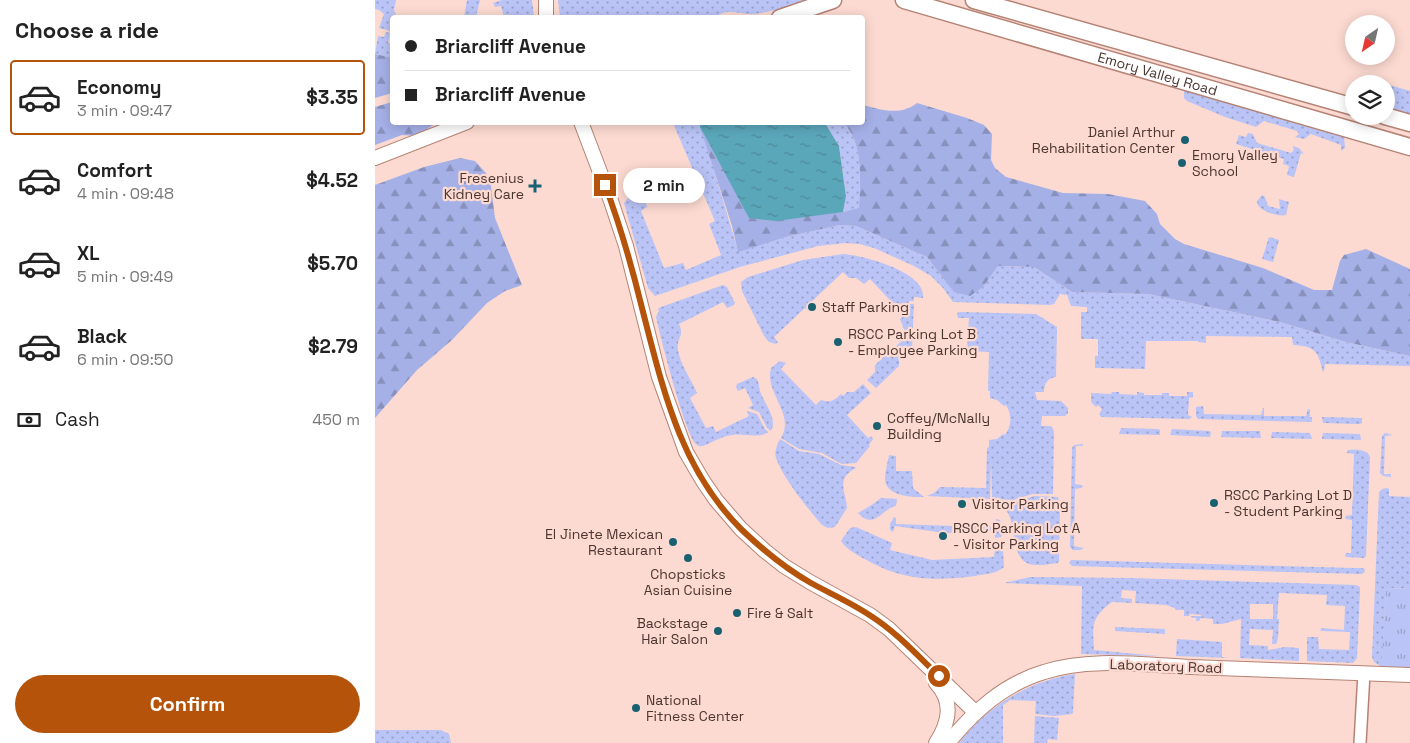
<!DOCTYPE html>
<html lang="en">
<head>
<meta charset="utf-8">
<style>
  :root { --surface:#fff; --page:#f6f6f6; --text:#222; --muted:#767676; --line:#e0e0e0; --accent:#b45309 }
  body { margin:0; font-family:"Space Grotesk",sans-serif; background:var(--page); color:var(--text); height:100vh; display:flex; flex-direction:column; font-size:19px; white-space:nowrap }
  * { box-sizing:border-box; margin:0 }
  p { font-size:16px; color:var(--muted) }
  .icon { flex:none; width:28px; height:28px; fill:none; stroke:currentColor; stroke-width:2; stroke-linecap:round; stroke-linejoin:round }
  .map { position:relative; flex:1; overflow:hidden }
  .drawer { display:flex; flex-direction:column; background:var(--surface); width:375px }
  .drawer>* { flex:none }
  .guide { position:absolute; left:15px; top:15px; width:475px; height:110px; border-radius:5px; box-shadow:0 2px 12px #0003; display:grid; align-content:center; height:110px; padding:0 15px; background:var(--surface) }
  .needle { width:32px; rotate:214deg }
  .buttons { position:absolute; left:970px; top:15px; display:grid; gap:10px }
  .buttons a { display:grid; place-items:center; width:50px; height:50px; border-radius:50%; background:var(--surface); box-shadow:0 2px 12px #0003; font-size:25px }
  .end { position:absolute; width:22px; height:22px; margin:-11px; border:6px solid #b45309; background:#fff; box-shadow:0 0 0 2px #fff }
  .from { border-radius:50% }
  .bubble { position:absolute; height:35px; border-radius:18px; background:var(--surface); box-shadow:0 2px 12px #0003; font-size:16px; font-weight:800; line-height:35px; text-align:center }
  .guide b { display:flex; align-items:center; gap:18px; height:48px; font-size:19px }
  .guide b+b { border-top:1px solid var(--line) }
  .guide i { width:12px; height:12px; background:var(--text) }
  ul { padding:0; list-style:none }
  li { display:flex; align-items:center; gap:15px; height:75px; margin:0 10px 8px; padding:0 5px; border:2px solid transparent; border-radius:5px }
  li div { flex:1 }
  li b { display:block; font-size:19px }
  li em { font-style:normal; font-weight:800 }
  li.current { border-color:var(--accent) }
  li>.icon { width:45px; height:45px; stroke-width:1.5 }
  h2 { padding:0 15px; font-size:22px; line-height:60px }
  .pay { display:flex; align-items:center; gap:12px; height:55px; padding:0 15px; font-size:19px }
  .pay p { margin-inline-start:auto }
  .button { display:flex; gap:10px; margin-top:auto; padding:10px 15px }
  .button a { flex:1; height:58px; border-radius:30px; background:var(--accent); color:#fff; font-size:20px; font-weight:800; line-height:58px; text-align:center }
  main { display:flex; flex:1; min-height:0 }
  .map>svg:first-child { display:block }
</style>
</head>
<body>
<main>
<section class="drawer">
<h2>Choose a ride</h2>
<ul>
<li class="current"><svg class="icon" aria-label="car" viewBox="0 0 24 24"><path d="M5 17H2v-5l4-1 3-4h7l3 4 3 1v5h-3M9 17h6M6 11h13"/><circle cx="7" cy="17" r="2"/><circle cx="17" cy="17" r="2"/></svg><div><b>Economy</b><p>3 min · 09:47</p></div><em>$3.35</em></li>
<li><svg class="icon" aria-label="car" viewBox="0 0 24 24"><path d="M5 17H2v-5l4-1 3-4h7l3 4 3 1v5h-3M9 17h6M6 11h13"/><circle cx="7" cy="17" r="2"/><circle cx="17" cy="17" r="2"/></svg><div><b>Comfort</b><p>4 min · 09:48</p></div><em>$4.52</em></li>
<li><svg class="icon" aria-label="car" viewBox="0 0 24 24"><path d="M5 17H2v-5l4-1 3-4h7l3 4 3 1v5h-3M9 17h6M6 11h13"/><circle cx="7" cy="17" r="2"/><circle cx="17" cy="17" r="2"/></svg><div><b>XL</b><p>5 min · 09:49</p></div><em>$5.70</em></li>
<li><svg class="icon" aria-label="car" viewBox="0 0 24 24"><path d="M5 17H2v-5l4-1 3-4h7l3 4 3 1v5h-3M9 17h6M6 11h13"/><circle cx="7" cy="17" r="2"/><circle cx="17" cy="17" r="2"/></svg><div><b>Black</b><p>6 min · 09:50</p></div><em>$2.79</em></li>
</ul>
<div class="pay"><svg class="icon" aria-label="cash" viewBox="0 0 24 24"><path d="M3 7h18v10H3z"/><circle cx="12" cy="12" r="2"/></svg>Cash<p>450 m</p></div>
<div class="button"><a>Confirm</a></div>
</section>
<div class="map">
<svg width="1035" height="743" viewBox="0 0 1035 743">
  <defs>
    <pattern id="grass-dots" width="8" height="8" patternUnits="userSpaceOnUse" patternTransform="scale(1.25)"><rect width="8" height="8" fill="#bac4f6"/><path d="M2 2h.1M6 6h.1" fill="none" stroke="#99a0c8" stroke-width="1.8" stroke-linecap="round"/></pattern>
    <pattern id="forest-firs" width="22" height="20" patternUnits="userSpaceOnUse" patternTransform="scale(1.25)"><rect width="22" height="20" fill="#a5b0e7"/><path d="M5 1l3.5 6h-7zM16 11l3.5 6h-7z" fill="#8890bc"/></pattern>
    <pattern id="park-tufts" width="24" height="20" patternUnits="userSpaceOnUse" patternTransform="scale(1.25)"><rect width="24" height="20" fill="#bac4f6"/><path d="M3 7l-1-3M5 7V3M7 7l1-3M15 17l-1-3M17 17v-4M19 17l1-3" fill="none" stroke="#99a0c8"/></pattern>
    <pattern id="water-ripples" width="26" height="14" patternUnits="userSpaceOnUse" patternTransform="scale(1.25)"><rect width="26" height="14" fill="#5ba7ba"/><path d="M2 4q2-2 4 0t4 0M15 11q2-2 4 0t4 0" fill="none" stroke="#4d8998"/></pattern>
  </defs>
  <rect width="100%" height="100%" fill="#fcdad1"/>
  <g fill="url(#grass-dots)" fill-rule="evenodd">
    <path d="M0,0H21L19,10L22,17L18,18L15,31L4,28L9,14L4,10L0,9Z"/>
    <path d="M92,0H105L101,17H89Z"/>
    <path d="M127,0H157L159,17H129L126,6L120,7L118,3Z"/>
    <path d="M183,0H446H436C417,5 398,12 378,14C365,15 351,7 340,18L185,17Z"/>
    <path d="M11,32L15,33L13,43L17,44V58L0,54L3,36L9,37Z"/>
    <path d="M1011,84L1035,91V114L1011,107Z"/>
    <path d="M809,89L969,136L970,148L966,151V145L936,134L929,139L920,137L924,134L922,131L889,121L881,127L850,117L812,101L809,98Z"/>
    <path d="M298,123H325L363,251L411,237L465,225L481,226L552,257L579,291L608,287L623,266L659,267L697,292L773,294L905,322L971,342L1035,356V366L950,364L949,371L948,372C943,352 941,346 918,345L917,337L831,336V343L823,342V341H771L770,369L720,368V356H723V339H706V312H712V307L696,306L692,295L685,294L679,304L675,305L578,302L568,288L556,276L539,266L499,248L484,244L470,243L443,246L365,267L280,296L273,288L249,203L253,198L262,195L270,200L272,207L266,211L289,268L308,263L311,270L346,255L334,224L340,221Z"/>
    <path d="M450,123H469C489,146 485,180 484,209L468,212L471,195L464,146Z"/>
    <path d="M873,133L878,134L882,143L916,153L919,150L918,146L924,148L929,154L926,153L919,177L912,175L914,166L908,164L909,159L861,144L864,135L871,137Z"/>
    <path d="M887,195L890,197L893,206L905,209L904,199L914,202L911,215C903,217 882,211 882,201Z"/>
    <path d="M894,237L904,240L898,262L887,259Z"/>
    <path d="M468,254C487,255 552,272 548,298L539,297V301H534V304H539L537,350H524V366L501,388L492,380L500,372V365L531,337L528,335L529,329L525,319L529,315L495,279L489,284L481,278H474L468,272L432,306L436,311V313L430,308L399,337L403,342L401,344L394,342L389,336L367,291L366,282L373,277L428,260Z"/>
    <path d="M348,285L352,287L360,303L359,305L352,308L348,302L304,324C310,338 301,337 303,350C305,364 316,379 322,393L315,398L331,428L338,426L341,432L374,416L372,411L382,414L390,429L393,432C384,439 369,433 358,435C347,436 338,442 328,446C325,446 324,447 321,444C310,435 285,335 281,317L284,311L283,309L286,307Z"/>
    <path d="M585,312L661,314L682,327L681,377C673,378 669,383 669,392H660L662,400L686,401L693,408V413L690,416H667L666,426H676L679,431L678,494H658L638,500L617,499L616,460L615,499L552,496L559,493L565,487L611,488L612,448L614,447V440L622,439L628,434L630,435C637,425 637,415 631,405L629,406L622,400L615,398V391H613L614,352L592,351L594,318H583L582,313Z"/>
    <path d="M405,361L411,363L406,369L441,405L446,400C455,403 459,401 466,394L468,396L472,392H479L488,384L496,393L472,415L493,438L496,436L498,439L494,445L495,446L481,463L467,464L461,461L447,453L424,449L406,438C421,414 389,393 396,368Z"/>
    <path d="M378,377L382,379C384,383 384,387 385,391C389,404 403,418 396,431L392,428L384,412L373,408L378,405L370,388L363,391L361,387L362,384Z"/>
    <path d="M737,392H744V394L762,395V392L769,393V395H787V393H794V396H812V392H818V397L814,398L813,415L817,417L814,419L726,417L724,414L727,409L723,405L721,407L716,402V393L736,394Z"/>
    <path d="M828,406L829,414L886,415L888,408H889V416H931L933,409L935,410V417H937V422L823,419L821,416V407Z"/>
    <path d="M947,417L987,418V423L985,424L948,423Z"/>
    <path d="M746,428L783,429L785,430V435L744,434Z"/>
    <path d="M797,429L834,431L836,432L835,437L795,435Z"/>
    <path d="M847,431H885L886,438L846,437Z"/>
    <path d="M897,432L935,433L937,439L896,438Z"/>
    <path d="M948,433L985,434L986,440L947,439Z"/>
    <path d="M1010,433L1018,435L1010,436L1009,474H1016V477L1008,476L1005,473L1007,436Z"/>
    <path d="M405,439L424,451L444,454L466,465L480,467L481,468C460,479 471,491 472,508L460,527L453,528L447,525C433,509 408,478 401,458C399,452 402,445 405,439Z"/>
    <path d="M708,444V446H701L700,484L707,485L708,486L706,488L700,489L699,546L708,548L706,550H698L695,547L697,448L699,445Z"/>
    <path d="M973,450C981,450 991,448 995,457L991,556L989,558L972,557L970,556L971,553H976L977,520L971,519L970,517L971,516L977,515L979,454L972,453Z"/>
    <path d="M514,455L521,456V471H537L538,488L549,497C537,497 511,497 510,479C510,471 513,462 514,455Z"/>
    <path d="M1012,488L1014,489V496L1035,497V589L1011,588L1007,667L999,662L997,657L1004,492L1007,489Z"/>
    <path d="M659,496L683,497L685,506L684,561L683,563C651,568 643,566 638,532C637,524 636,517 631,510L621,509V501L642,502Z"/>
    <path d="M506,498L522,499L521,506C507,508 500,531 483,513L498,504Z"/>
    <path d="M519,517L521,518V524L609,527H621V519L625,520L628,533L626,537L620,538L619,530L570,533L520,526L518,532L515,530V524Z"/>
    <path d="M481,527L517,543L515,550L557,560L619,557L620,548H625L628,550L629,567C622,574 609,574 600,576C561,581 530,581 495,562C486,557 476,552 469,545L466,541L475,528Z"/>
    <path d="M696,560L979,568H988L990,570L989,573L986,574L697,566L694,563Z"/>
    <path d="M655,577L756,578L981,585L985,587V591L982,658L978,663L932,661V637H943L944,649L974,650L975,632L947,631L945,630L947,628L969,630L970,606L951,605L952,595L904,593L902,619H904L903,638L901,644H897L898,630L875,629L874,645L893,646V650L910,647L924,648V661L865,658L866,619L847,624H838V619L826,618L824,621H821V618L816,617V616H826V615L815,614L814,616H809V610H800V608L791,605L760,603L761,591L747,590L746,598L757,599V603L737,602C715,619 718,625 719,650L784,656L706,654L707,586L629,583ZM875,604H898V619H875Z"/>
    <path d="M740,627L790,629V634L740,631Z"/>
    <path d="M802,639L847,642V657L855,658L801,656Z"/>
    <path d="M700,674L698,713L697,714L679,716L660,714L661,701L635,700L628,705V743H584C613,706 653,681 700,674Z"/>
    <path d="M660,716L684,718L682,740L673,739L672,743H659Z"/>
    <path d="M0,730H66L74,734L76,743H0Z"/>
  </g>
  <g fill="url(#forest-firs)">
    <path d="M0,54L18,58L17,93L0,98Z"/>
    <path d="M17,102L18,122L61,123L42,136L27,135L0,145V107Z"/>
    <path d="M542,103L592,118L609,125L617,134L616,160L620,168L631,177L688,193L733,194L770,201L782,214L785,224L800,239L809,244L888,268L939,290H957L965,261L969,255L991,249L1035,269V356L971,342L905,322L773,294L697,292L659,267L623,266L608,287L595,296L579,292L552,257L481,226L465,225L411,237L363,252L357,226L325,127L349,171L468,212L484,208C485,180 489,146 469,123L488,122V105C506,110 526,116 542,103Z"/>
    <path d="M85,158L100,161L111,173L116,186L120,218L147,285L130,291L112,303L77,340L42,370L0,418V185L49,167Z"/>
  </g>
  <path fill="url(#park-tufts)" d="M1011,588L1035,589V675L1006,674Z"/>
  <path fill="url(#water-ripples)" d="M325,123H450L464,146L471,196L468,212L401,221L374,218L325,127Z"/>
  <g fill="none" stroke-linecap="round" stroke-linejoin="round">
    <g stroke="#b58375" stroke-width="14">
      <path id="minor" d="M985,743L989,673"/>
    </g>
    <g stroke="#b58375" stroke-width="16">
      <g id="tertiary">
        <path d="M171,0V18"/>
        <path d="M206,122L236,201L251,246L284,377L311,452L328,481L341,500L366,529L390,551L409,566L435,582L495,615L514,629L600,712"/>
        <path d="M0,158L92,122"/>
        <path d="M561,743C574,723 579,702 561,683"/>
        <path d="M573,743C599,711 629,684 669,672C715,657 768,665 816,667C889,670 962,672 1035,675"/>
      </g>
    </g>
    <g stroke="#b58375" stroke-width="19">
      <g id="secondary">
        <path id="s1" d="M529,0L1035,147"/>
        <path d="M599,0L979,107"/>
        <path d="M405,18L458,0"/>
        <path d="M1010,116L1035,123"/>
      </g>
    </g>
    <use href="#minor" stroke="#fff" stroke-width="11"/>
    <use href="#tertiary" stroke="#fff" stroke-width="14"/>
    <use href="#secondary" stroke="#fff" stroke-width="16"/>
  </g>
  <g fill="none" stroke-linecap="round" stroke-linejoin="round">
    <path stroke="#b45309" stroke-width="6" d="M230,185C245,225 257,267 267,308C288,389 305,469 367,530C388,550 411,569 436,583C456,594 477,603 496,616C521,632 542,655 564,676"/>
  </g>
  <g fill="#196070" stroke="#fcdad1" stroke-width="2">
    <circle cx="810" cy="140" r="5"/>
    <circle cx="807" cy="163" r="5"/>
    <path d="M157.5 178.5h5v5h5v5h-5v5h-5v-5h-5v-5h5z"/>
    <circle cx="437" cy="307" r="5"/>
    <circle cx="463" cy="342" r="5"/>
    <circle cx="502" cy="426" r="5"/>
    <circle cx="839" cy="503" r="5"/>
    <circle cx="587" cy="504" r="5"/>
    <circle cx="568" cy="536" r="5"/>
    <circle cx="298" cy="542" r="5"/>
    <circle cx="313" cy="558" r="5"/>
    <circle cx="362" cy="613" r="5"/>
    <circle cx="343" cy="631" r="5"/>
    <circle cx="261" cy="708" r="5"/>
  </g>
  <g text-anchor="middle" stroke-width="4.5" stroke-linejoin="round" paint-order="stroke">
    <g font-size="14" fill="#4a352f" stroke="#fcdad1">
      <text dy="5" stroke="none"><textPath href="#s1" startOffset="264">Emory Valley Road</textPath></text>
      <text transform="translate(791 666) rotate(2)" y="5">Laboratory Road</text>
    </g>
    <g font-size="14" fill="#4a352f" stroke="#fcdad1" text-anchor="start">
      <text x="800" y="137" text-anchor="end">Daniel Arthur<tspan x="800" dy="16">Rehabilitation Center</tspan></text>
      <text x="817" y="160">Emory Valley<tspan x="817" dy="16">School</tspan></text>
      <text x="149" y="183" text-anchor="end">Fresenius<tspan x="149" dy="16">Kidney Care</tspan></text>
      <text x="447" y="312">Staff Parking</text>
      <text x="473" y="339">RSCC Parking Lot B<tspan x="473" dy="16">- Employee Parking</tspan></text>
      <text x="512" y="423">Coffey/McNally<tspan x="512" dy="16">Building</tspan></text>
      <text x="849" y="500">RSCC Parking Lot D<tspan x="849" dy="16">- Student Parking</tspan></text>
      <text x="597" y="509">Visitor Parking</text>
      <text x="578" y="533">RSCC Parking Lot A<tspan x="578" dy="16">- Visitor Parking</tspan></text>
      <text x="288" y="539" text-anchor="end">El Jinete Mexican<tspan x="288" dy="16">Restaurant</tspan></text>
      <text x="313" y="579" text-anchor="middle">Chopsticks<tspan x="313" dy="16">Asian Cuisine</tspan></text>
      <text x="372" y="618">Fire &amp; Salt</text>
      <text x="333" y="628" text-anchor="end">Backstage<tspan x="333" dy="16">Hair Salon</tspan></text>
      <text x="271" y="705">National<tspan x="271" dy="16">Fitness Center</tspan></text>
    </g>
  </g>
</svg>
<div class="buttons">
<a><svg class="needle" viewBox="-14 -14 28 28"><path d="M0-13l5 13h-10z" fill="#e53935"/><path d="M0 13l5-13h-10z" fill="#767676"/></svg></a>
<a><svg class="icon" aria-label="layers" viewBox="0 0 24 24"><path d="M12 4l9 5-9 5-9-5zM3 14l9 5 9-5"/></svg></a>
</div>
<i class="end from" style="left:564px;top:676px"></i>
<i class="end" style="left:230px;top:185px"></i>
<div class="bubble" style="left:248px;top:168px;width:82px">2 min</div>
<div class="guide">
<b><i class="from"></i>Briarcliff Avenue</b>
<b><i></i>Briarcliff Avenue</b>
</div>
</div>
</main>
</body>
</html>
